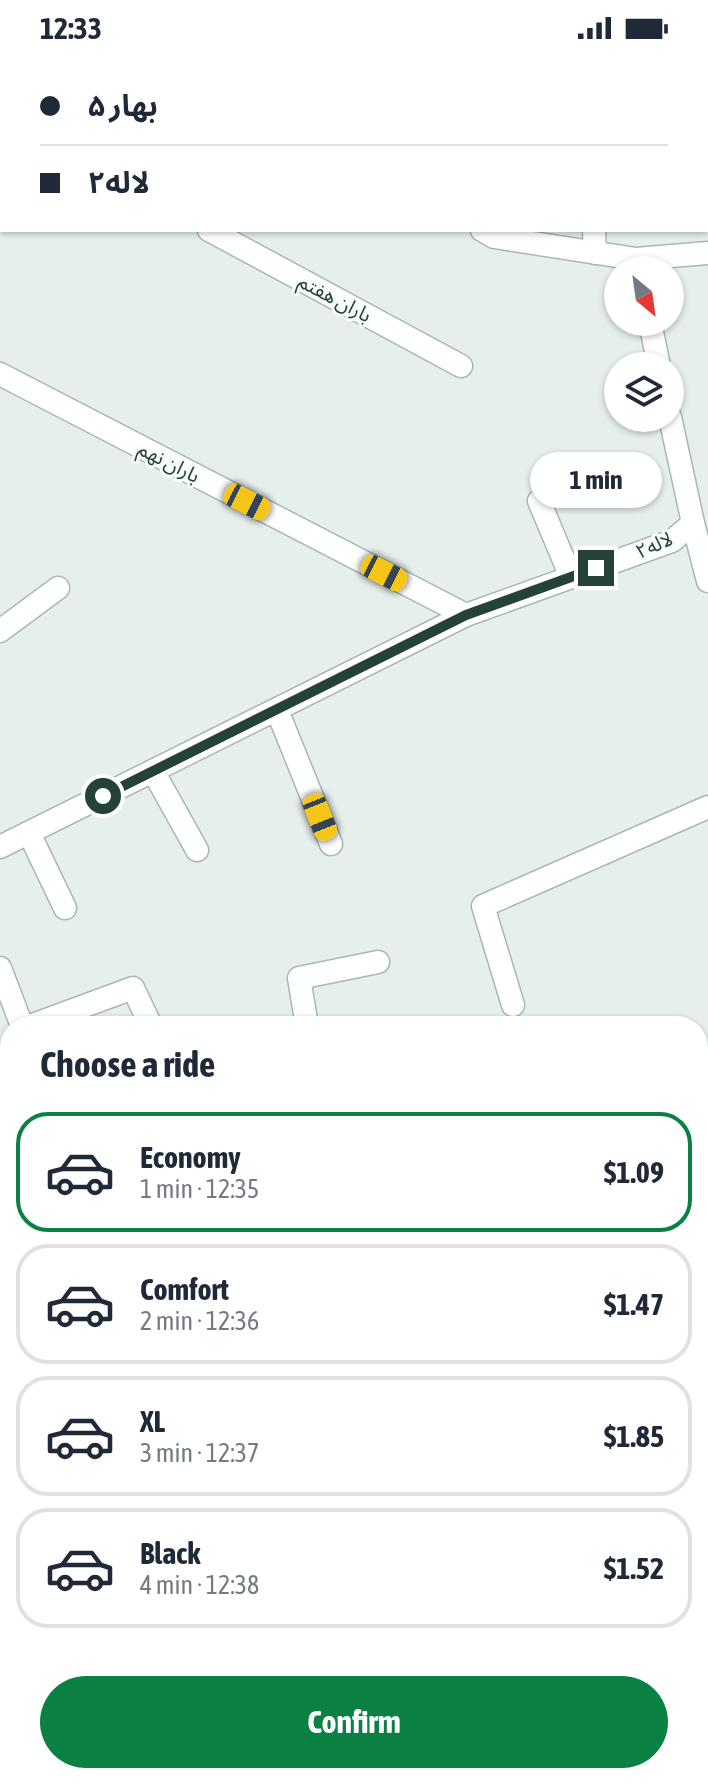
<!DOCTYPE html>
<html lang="en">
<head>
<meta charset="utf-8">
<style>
  :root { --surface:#fff; --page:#f2f2f3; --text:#1f2937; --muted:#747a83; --line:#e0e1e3; --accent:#0b8043 }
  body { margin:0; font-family:"Asap Condensed","Noto Sans Arabic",sans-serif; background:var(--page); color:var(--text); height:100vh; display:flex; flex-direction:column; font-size:30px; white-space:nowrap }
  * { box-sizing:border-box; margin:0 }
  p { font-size:26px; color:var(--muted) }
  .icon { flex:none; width:44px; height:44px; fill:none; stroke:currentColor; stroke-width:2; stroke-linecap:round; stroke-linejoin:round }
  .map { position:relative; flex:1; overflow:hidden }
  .side { position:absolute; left:0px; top:960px; width:708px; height:768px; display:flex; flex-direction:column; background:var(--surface); border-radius:32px 32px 0 0; box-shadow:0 2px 6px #0004 }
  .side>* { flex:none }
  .top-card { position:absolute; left:0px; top:0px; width:708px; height:176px; box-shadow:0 2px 6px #0004; display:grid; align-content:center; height:176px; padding:0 40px; background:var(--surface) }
  .needle { width:52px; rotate:151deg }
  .fabs { position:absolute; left:604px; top:200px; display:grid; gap:16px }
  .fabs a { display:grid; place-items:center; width:80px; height:80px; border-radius:50%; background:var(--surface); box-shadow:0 2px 6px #0004; font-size:40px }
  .end { position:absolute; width:36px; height:36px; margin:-18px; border:10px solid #24423a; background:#fff; box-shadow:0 0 0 4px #fff }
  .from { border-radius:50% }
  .bubble { position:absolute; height:56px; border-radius:28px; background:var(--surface); box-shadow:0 2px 6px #0004; font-size:26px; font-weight:700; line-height:56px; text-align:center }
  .car { position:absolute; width:24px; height:48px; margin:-24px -12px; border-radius:10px; box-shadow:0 0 6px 2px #0007; background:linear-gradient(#f5c518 24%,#345 0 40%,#f5c518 0 76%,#345 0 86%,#f5c518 0) }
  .top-card b { display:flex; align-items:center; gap:28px; height:76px; font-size:30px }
  .top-card b+b { border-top:2px solid var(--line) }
  .top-card i { width:20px; height:20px; background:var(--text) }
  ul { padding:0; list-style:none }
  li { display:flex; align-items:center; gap:24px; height:120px; margin:0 16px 12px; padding:0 24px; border:4px solid var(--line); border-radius:32px }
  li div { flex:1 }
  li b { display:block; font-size:30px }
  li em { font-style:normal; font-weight:700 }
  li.on { border-color:var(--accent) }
  li>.icon { width:72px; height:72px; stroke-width:1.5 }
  h2 { padding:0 40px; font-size:36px; line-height:96px }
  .button { display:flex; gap:16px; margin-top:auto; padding:16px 40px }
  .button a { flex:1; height:92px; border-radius:48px; background:var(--accent); color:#fff; font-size:32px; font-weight:700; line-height:92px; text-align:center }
  .status { display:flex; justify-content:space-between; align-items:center; height:56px; padding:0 40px; background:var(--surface); direction:ltr }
  .status svg { height:22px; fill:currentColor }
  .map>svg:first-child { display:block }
</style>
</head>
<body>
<div class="status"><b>12:33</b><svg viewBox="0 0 49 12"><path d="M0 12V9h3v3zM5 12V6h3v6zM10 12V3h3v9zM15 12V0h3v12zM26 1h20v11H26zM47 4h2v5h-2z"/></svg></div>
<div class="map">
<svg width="708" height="1728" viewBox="0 0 708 1728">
  <rect width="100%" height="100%" fill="#e6efeb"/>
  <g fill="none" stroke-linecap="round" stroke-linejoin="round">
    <g stroke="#a8b8b2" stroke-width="25">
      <g id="minor">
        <path d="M156,0L160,2"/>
        <path d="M586,0V2"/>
        <path d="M209,174L461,310"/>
        <path d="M482,174L494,181L636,203L708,197"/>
        <path d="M594,174L595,197"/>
        <path d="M650,266L659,310"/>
        <path d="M0,318L466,559"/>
        <path d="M539,445L571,521"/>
        <path d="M693,467L708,525"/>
        <path d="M0,575L58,532"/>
        <path d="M277,654L331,788"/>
        <path d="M153,715L197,794"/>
        <path d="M29,777L65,852"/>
        <path d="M0,791L466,559L672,485L693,467L670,361"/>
        <path d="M0,912L22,970"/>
        <path d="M513,949L483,850L708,751"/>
        <path d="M30,970L133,932L151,970"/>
        <path d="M307,970L299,922L378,906"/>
        <path d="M698,1024L708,1028"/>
        <path d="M698,1229L708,1244"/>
        <path d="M0,1478L10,1482"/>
        <path d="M698,1483L708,1496"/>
        <path d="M0,1615L10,1591"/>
        <path d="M371,1718L372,1728"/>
        <path d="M178,1728L183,1718"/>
      </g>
    </g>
    <g stroke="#a8b8b2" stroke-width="27">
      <g id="tertiary">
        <path d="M35,2L36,0"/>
        <path d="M0,65L2,61"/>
        <path d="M698,1542L708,1531"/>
        <path d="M698,1587L708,1575"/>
        <path d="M546,1728L554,1718"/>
        <path d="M591,1728L599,1718"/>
      </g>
    </g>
    <use href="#minor" stroke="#fff" stroke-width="22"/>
    <use href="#tertiary" stroke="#fff" stroke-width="24"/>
  </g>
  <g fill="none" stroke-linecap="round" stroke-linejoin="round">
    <path stroke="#24423a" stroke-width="10" d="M103,740L466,559L596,512"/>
  </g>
  <g text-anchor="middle" stroke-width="6" stroke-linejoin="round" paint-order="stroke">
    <g font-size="20" fill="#24423a" stroke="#f7fbf9">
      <text transform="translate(335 242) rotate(28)" y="7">باران هفتم</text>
      <text transform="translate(169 406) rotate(27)" y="7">باران نهم</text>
      <text transform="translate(654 489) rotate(-24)" y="7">لاله۲</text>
    </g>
  </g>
</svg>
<div class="fabs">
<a><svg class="needle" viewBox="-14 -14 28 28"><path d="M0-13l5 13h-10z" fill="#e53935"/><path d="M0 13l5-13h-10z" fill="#747a83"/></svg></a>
<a><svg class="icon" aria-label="layers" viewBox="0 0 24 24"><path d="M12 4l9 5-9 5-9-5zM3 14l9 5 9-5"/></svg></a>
</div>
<i class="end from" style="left:103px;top:740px"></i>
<i class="end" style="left:596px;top:512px"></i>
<div class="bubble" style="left:530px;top:396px;width:132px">1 min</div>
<i class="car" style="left:247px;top:446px;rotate:117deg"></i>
<i class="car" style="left:384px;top:517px;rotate:117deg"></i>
<i class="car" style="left:320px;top:761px;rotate:158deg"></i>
<div class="top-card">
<b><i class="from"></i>بهار ۵</b>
<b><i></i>لاله۲</b>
</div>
<section class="side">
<h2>Choose a ride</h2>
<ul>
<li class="on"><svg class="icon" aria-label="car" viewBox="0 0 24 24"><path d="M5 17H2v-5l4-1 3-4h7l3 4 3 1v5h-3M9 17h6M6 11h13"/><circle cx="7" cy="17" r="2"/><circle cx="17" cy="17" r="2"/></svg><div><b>Economy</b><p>1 min · 12:35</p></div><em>$1.09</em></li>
<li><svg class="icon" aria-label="car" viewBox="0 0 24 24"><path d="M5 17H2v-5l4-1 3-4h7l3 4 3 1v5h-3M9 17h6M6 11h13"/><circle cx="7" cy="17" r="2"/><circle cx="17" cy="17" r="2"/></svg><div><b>Comfort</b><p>2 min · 12:36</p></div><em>$1.47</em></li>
<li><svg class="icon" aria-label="car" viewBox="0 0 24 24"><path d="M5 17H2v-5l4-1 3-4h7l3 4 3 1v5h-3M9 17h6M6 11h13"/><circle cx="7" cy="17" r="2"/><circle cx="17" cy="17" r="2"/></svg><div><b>XL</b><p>3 min · 12:37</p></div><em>$1.85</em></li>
<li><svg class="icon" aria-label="car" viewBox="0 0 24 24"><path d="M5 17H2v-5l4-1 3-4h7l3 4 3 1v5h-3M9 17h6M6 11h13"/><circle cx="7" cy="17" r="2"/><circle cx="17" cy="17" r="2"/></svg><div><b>Black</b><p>4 min · 12:38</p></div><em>$1.52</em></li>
</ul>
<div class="button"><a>Confirm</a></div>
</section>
</div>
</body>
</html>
